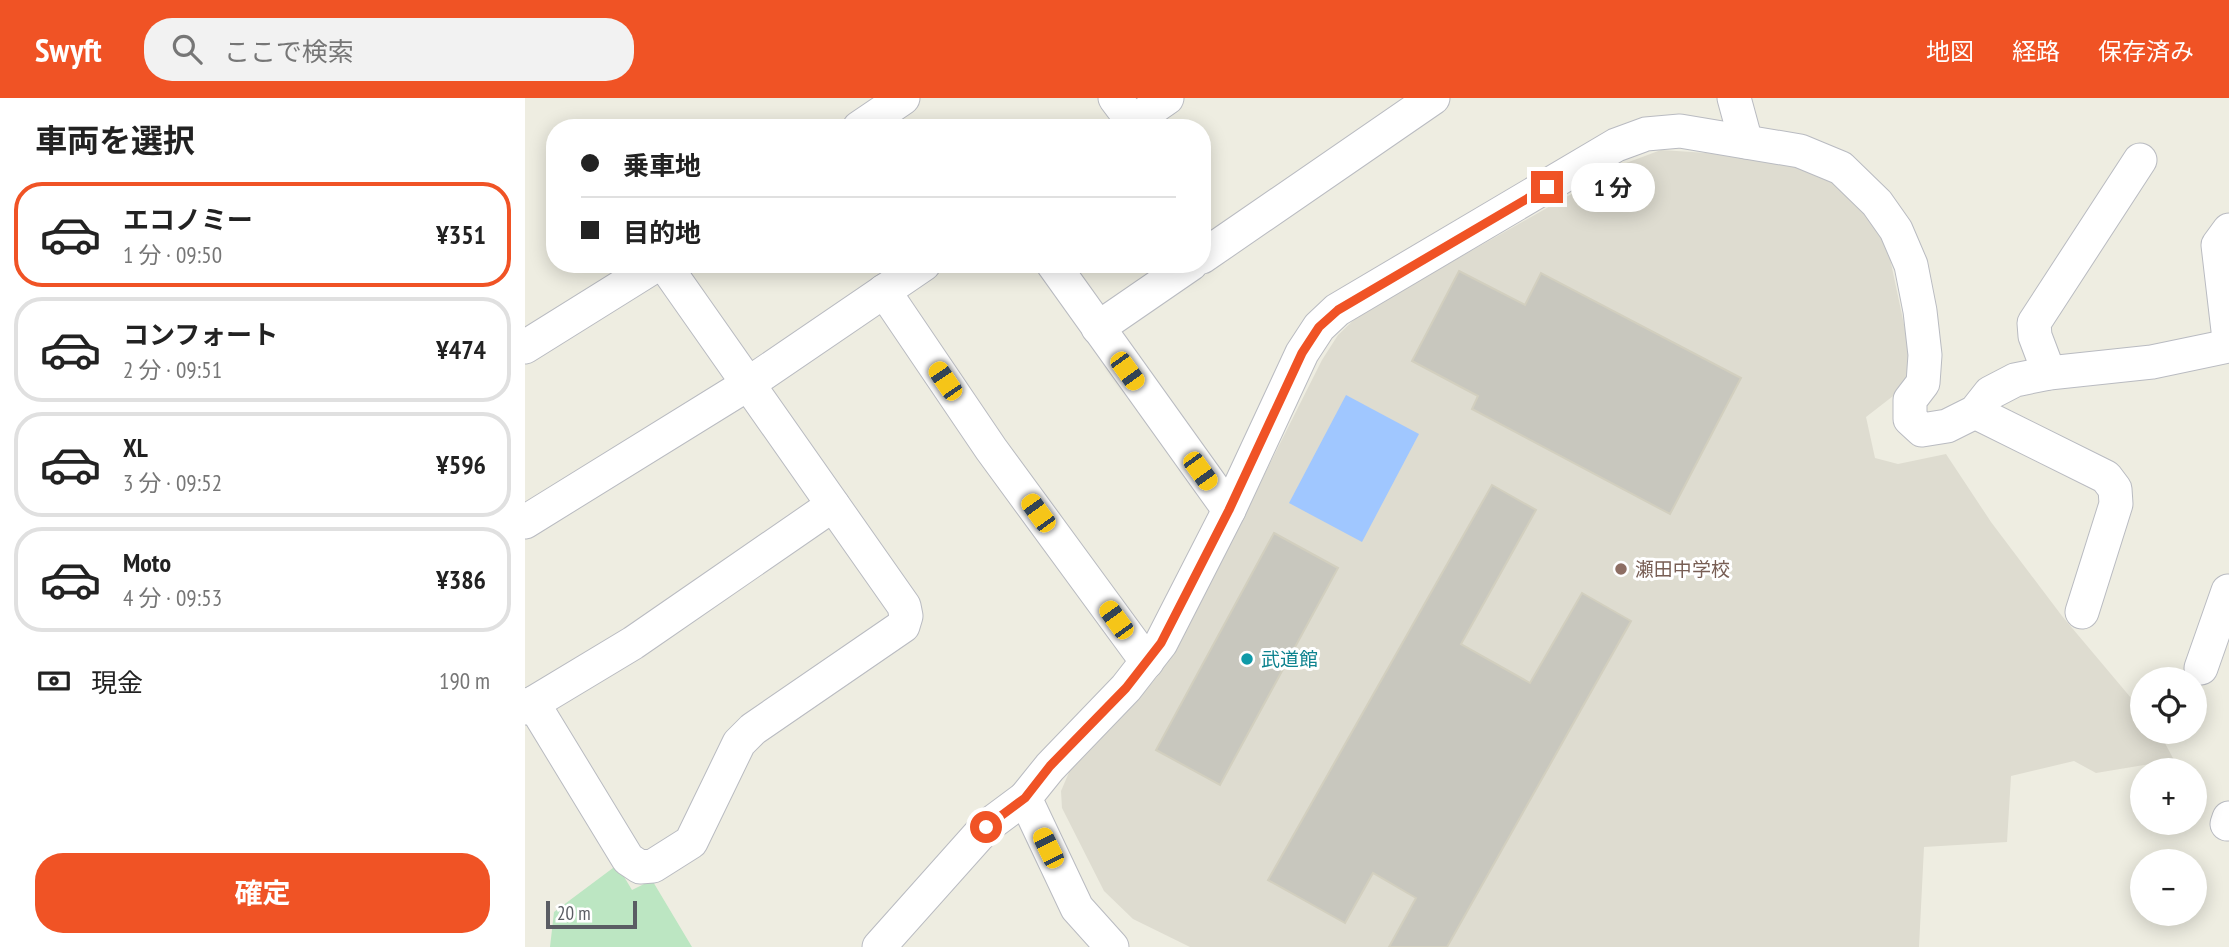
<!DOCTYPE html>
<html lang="ja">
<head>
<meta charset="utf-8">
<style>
  :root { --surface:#fff; --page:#f2f2f2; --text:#222; --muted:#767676; --line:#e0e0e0; --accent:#f05325 }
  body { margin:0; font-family:"PT Sans Narrow","Noto Sans JP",sans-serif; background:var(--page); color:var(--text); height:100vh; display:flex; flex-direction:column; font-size:26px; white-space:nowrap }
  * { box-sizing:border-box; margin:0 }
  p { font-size:23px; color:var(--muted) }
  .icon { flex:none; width:38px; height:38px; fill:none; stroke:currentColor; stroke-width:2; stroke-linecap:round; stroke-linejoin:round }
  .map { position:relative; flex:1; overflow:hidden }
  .panel { display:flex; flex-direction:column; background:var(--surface); width:525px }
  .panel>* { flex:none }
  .guide { position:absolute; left:21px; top:21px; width:665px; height:154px; border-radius:28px; box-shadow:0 4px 18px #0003; display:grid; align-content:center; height:154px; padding:0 35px; background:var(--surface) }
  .controls { position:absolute; left:1605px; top:569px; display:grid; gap:14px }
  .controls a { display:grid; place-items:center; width:77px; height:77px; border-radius:50%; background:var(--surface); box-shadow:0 4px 18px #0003; font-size:35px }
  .scale { position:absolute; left:21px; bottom:18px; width:91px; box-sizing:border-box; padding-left:7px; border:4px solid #5a5d63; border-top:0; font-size:19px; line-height:24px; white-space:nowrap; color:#5a5d63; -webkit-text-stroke:5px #fff; paint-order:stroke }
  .end { position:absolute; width:32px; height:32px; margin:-16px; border:9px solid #f05325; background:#fff; box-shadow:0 0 0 4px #fff }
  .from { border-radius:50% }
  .bubble { position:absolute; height:49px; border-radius:24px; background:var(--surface); box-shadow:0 4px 18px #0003; font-size:23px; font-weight:700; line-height:49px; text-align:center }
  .car { position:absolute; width:21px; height:42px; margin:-21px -10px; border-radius:9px; box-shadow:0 0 5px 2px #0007; background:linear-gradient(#f5c518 24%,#345 0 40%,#f5c518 0 76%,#345 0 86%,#f5c518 0) }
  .guide b { display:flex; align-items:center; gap:24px; height:66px; font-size:26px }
  .guide b+b { border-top:2px solid var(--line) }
  .guide i { width:18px; height:18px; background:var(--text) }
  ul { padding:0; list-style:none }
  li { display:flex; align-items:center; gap:21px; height:105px; margin:0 14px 10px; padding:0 21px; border:4px solid var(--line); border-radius:28px }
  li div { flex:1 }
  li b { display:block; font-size:26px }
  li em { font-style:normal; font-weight:700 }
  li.active { border-color:var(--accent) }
  li>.icon { width:63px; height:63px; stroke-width:1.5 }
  h2 { padding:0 35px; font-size:32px; line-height:84px }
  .pay { display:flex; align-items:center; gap:18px; height:77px; padding:0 35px; font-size:26px }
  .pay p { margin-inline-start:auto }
  .primary-button { display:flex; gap:14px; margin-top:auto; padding:14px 35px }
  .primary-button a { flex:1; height:80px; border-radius:28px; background:var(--accent); color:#fff; font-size:28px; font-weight:700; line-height:80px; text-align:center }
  header { display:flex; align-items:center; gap:42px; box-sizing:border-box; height:98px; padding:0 35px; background:var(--accent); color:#fff }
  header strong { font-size:33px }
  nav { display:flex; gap:38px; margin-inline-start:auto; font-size:24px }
  .search { width:490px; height:63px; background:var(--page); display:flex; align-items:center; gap:18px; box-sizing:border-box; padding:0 24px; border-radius:28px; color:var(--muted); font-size:26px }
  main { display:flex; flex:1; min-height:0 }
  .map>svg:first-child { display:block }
</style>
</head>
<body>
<header>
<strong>Swyft</strong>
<div class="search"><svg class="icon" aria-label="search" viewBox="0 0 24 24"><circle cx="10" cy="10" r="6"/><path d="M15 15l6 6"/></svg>ここで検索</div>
<nav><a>地図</a><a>経路</a><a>保存済み</a></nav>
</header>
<main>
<section class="panel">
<h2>車両を選択</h2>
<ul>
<li class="active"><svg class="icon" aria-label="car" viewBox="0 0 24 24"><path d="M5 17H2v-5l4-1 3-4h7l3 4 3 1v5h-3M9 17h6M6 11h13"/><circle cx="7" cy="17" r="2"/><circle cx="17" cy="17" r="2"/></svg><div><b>エコノミー</b><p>1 分 · 09:50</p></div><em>¥351</em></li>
<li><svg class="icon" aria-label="car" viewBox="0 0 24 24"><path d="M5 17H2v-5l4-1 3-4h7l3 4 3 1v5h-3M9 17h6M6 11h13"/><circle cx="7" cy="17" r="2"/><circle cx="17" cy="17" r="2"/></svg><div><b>コンフォート</b><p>2 分 · 09:51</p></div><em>¥474</em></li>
<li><svg class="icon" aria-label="car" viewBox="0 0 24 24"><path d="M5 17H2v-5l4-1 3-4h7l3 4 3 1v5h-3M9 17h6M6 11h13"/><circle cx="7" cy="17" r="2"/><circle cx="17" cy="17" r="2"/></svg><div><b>XL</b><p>3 分 · 09:52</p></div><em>¥596</em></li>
<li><svg class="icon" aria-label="car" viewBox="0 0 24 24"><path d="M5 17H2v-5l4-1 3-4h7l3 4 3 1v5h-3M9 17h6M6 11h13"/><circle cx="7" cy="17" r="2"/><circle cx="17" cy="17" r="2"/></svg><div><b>Moto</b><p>4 分 · 09:53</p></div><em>¥386</em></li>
</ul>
<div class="pay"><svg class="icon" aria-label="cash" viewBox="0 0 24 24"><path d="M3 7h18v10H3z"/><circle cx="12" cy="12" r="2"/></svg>現金<p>190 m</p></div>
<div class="primary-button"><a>確定</a></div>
</section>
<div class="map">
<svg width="1704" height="849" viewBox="0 0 1704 849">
  <rect width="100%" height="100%" fill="#eeede1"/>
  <path fill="#dedcd0" d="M1136,52L1182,55L1260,65L1306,84L1337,109L1363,151L1384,250L1381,288L1341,319L1350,360L1373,366L1421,356L1466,424L1537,518L1617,613V634H1634L1649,662L1571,675L1549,663L1486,678L1482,744L1399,749L1394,849H665L608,821L579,793L537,710L536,693L545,672L611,604L636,574L728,399L797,262L813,237L835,216L1101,65Z"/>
  <path fill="#bce6c2" d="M92,767L107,792L127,782L167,849H25L29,814Z"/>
  <path fill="#a0c7ff" d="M821,297L894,336L837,444L764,405Z"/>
  <g fill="#c8c7be" stroke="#d2cfbf" stroke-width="2">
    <path d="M934,173L1000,207L1016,175L1216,280L1145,416L947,311L953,298L887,263Z"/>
    <path d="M967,387L1011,412L936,546L1005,585L1057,495L1106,523L922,849H864L891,800L848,775L820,825L743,782Z"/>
    <path d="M749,435L813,470L695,687L631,652Z"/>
  </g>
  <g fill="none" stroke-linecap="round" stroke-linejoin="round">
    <g stroke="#b9bbc1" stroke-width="35">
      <g id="street">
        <path d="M590,0L608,24"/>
        <path d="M1209,0L1221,44"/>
        <path d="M334,30L378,0"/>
        <path d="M599,30L642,0"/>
        <path d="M1704,132L1693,147L1704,241"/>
        <path d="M677,159L908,0"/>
        <path d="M528,166L704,412"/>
        <path d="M359,193L466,351L622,564"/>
        <path d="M573,230L666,166"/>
        <path d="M0,249L133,166"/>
        <path d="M1524,275L1510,238L1509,225L1615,62"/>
        <path d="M1450,314L1581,379L1590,391L1591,406L1557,514"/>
        <path d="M0,424L223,286L399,166"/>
        <path d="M1676,570L1703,493"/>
        <path d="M8,605L103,761L115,769L128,768L166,744L214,645L228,631L378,528L381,518L379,508L139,166"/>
        <path d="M0,610L108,545L308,407"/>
        <path d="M1702,726L1704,720"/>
        <path d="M354,849L461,729L500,700"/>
        <path d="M587,849L552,810L500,700L525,669L601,590L636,545L704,412L777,255L794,229L812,212L1091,47L1121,36L1155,33L1275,53L1316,70L1352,105L1371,132L1386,167L1395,213L1400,257L1398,285L1385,302V321L1397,332L1422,328L1450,314L1465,295L1490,282L1524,275L1627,264L1704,248"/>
      </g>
    </g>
    <use href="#street" stroke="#fff" stroke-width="33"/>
  </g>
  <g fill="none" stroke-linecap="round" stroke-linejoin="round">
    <path stroke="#f05325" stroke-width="9" d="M461,729L500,700L525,668L601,590L636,545L704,412L777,255L794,229L813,212L1022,89"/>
  </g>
  <circle fill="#8d6e63" stroke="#fff" stroke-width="2.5" cx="1096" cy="471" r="7"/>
  <circle fill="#0f9aa8" stroke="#fff" stroke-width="2.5" cx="722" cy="561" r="7"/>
  <g text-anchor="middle" stroke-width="6" stroke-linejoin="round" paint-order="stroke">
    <g font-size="19" fill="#785e54" stroke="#fff" text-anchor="start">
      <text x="1110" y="478">瀬田中学校</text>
    </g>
    <g font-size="19" fill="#0d838f" stroke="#fff" text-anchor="start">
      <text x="736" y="568">武道館</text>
    </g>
  </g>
</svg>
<div class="controls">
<a><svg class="icon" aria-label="locate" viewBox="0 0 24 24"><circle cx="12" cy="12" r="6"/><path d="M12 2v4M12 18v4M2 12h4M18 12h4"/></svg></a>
<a>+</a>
<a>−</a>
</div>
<div class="scale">20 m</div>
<i class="end from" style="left:461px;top:729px"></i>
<i class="end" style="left:1022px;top:89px"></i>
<div class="bubble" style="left:1046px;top:65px;width:84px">1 分</div>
<i class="car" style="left:602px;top:273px;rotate:144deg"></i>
<i class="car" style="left:420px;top:283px;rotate:326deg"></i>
<i class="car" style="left:675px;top:373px;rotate:144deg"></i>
<i class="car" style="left:513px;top:415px;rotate:324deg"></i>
<i class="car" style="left:591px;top:522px;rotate:324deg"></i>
<i class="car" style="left:523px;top:750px;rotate:334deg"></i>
<div class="guide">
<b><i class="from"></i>乗車地</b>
<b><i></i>目的地</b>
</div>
</div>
</main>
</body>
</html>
